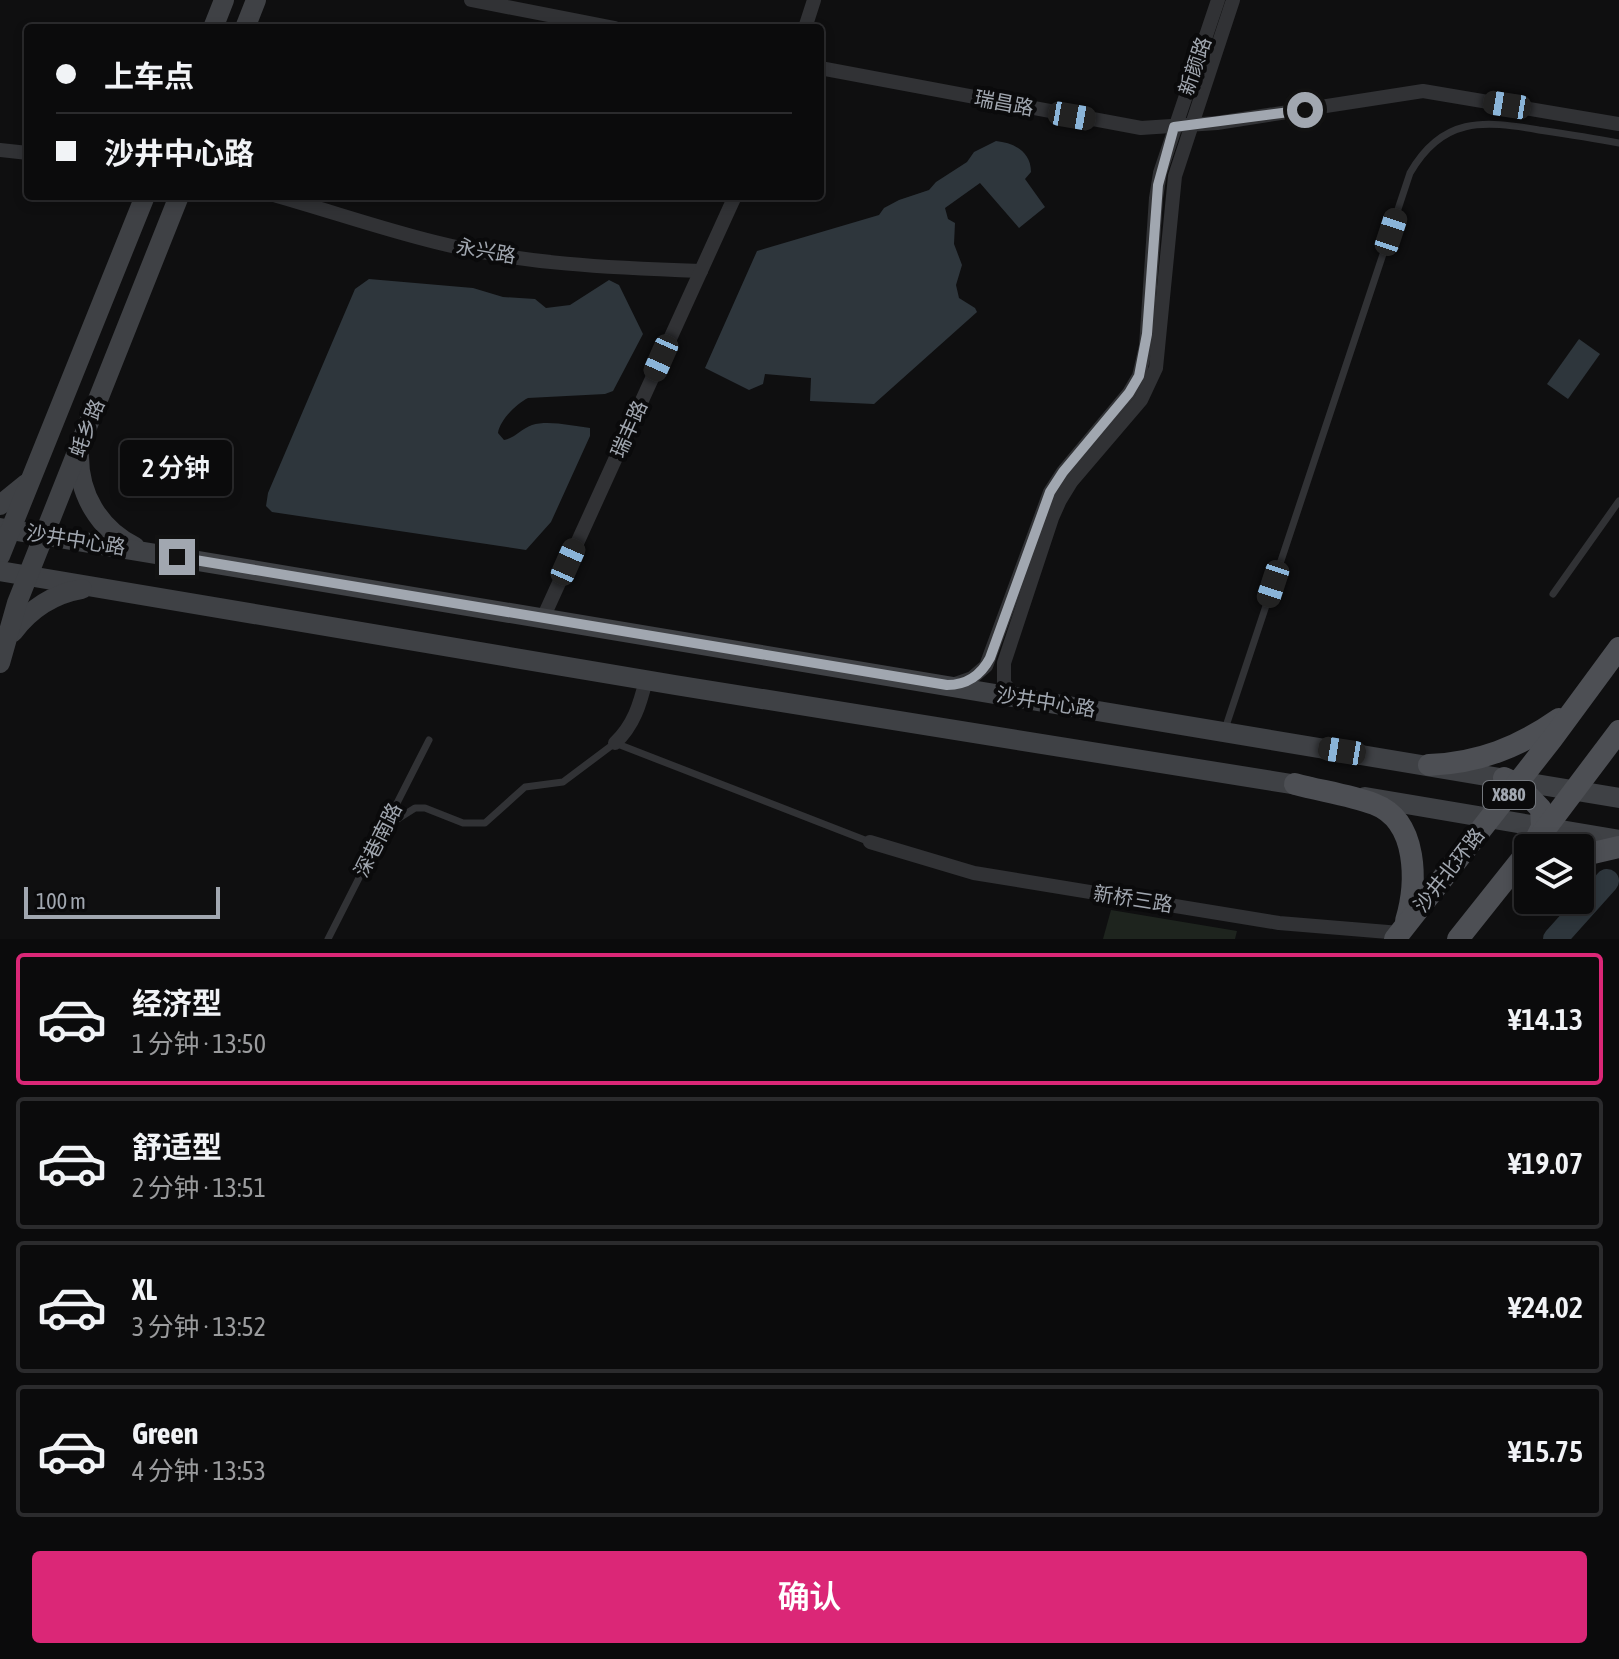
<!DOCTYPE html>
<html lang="zh">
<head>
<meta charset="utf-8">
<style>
  :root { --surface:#0b0b0c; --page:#19191a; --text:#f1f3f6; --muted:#9a9b9d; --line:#2b2b2d; --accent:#db2777 }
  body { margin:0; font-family:"Asap Condensed","Noto Sans SC",sans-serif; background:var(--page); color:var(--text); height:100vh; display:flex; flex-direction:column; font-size:30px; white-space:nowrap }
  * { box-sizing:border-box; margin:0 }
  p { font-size:26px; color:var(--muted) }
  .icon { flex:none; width:44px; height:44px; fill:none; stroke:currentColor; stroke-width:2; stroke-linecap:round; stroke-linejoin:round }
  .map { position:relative; height:939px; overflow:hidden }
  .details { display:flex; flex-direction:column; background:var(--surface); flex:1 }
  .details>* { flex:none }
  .guide { position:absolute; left:24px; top:24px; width:800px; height:176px; border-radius:8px; box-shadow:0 4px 12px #0003,0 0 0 2px var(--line); display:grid; align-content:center; height:176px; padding:0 32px; background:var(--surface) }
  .fabs { position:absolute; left:1514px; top:834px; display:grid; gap:16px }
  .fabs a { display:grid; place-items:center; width:80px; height:80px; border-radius:8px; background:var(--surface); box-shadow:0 4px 12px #0003,0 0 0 2px var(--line); font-size:40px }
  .scale { position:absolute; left:24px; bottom:20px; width:196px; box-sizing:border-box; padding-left:8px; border:4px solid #a1a7b0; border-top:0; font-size:22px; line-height:28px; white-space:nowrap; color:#a1a7b0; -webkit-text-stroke:6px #0a0a0b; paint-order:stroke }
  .end { position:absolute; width:36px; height:36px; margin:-18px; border:10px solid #a1a7b0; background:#111; box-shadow:0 0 0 4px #111 }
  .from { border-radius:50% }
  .bubble { position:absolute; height:56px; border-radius:8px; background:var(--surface); box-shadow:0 4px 12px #0003,0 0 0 2px var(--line); font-size:26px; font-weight:600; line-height:56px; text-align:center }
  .car { position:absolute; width:24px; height:48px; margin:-24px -12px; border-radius:10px; box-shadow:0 0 6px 2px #0007; background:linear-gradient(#222 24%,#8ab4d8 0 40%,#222 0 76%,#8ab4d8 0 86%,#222 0) }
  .guide b { display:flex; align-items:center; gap:28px; height:76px; font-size:30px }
  .guide b+b { border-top:2px solid var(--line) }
  .guide i { width:20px; height:20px; background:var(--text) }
  ul { padding:14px 0 0; list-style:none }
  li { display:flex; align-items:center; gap:24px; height:132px; margin:0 16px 12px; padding:0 16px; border:4px solid var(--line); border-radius:8px }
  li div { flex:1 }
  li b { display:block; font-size:30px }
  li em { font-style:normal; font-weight:600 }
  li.selected { border-color:var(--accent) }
  li>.icon { width:72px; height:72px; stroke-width:1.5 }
  .action { display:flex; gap:16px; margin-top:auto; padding:16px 32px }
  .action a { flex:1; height:92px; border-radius:8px; background:var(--accent); color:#fff; font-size:32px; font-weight:600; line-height:92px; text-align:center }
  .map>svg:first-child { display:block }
</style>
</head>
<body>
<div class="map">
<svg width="1619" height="939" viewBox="0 0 1619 939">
  <rect width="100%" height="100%" fill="#0f0f10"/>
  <path fill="#1e241e" d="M1111,910L1237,931L1235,939H1103Z"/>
  <g fill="#2e363c">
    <path d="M996,141C1015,143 1031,152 1031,172L1025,179L1045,207L1019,228L980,183L945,208L948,219L955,223L954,244L962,265L956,285L959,298L975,308L977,312L874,404L810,401L811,378L765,374L763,384L749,390L705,368L757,251L879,215L884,208L899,200L929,190L936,182L967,162L974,152Z"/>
    <path d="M369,279L473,288L503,297L535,299L546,308L570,305L609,280L619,285L643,334L613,391L605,394L528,398C516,404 500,420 498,433L504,440C515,438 521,429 532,425C549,420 572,426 590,428V436L551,522L526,550L272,512L266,506L268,493L355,289Z"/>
    <path d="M1579,339L1600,354L1568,399L1547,384Z"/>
  </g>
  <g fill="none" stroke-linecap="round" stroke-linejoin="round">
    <path stroke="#2e363c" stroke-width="24" d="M1555,939L1607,881"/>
    <g stroke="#313235" stroke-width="7">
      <path d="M1553,594L1619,501"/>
      <path d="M1225,729L1410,173C1442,117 1483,120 1539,130C1566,134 1592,138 1619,143"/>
      <path d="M385,827L415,808H425L463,823H485L525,787L563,782L615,743L870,842"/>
      <path d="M328,939L429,740"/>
    </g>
    <g stroke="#313235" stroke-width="14">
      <path d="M471,0L615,28"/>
      <path d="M805,28L814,0"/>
      <path d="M820,68L1141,128L1217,123L1423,91L1619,124"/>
      <path d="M0,150L28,153"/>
      <path d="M277,196C330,211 382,229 435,242C521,264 612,268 701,271"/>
      <path d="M543,618L735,196"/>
      <path d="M952,685L972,678L986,666L1050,492L1063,472L1129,393L1139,376L1146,346L1156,198L1160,173L1218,0"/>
      <path d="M1015,697L1004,683V663L1052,518L1060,500L1071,482L1141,400L1156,368L1175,176L1233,0"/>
      <path d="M615,743C634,725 640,704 646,680"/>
      <path d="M870,842L974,873L1279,923L1400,933"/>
    </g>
    <g stroke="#3f4145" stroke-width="20">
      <path d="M213,28L224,0"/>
      <path d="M245,28L256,0"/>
      <path d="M79,453C78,494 99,529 135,547"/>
      <path d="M0,505L26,484"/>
      <path d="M0,528L1619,798"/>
      <path d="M0,556L145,196"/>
      <path d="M0,571L675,685L1310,787"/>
      <path d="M13,632C31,608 53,594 82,589"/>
      <path d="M0,663L17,603L179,196"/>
      <path d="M1365,797L1619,840"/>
    </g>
    <g stroke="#4d4f54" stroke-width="22">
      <path d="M1429,765C1479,763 1519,747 1559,719"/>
      <path d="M1504,778L1517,784L1541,809L1542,827L1537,837"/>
      <path d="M1295,784C1321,791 1349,795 1374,804C1419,821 1417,884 1406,921"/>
      <path d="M1531,848L1619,731"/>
      <path d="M1580,856L1619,847"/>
      <path d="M1395,939L1552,739L1619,648"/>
      <path d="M1458,939L1528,851"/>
    </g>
  </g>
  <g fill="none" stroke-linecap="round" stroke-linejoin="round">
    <path stroke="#a1a7b0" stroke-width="10" d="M177,557L947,685C967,685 981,675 990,658L1050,492L1063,472L1129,393L1139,376L1147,334L1158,185L1174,127L1305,110"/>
  </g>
  <g text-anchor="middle" stroke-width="8" stroke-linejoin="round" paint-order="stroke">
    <rect fill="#0a0a0b" stroke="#74787e" stroke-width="2" x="1483" y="781" width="52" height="28" rx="6"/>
    <g font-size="18" font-weight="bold" fill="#a1a7b0">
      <text x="1509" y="801">X880</text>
    </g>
    <g font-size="20" fill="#a1a7b0" stroke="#0a0a0b">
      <text transform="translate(1195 66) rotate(-71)" y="7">新颜路</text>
      <text transform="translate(1004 103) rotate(11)" y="7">瑞昌路</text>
      <text transform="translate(486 251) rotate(10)" y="7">永兴路</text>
      <text transform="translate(87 428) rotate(-68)" y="7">蚝乡路</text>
      <text transform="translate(629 429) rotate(-66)" y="7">瑞丰路</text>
      <text transform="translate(76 540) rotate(9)" y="7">沙井中心路</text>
      <text transform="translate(1046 702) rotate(9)" y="7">沙井中心路</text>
      <text transform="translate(378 840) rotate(-63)" y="7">深巷南路</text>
      <text transform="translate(1449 870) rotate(-52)" y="7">沙井北环路</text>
      <text transform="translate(1133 899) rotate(9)" y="7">新桥三路</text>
    </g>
  </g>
</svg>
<div class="fabs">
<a><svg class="icon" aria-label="layers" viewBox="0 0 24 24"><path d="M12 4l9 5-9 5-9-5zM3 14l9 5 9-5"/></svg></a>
</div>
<div class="scale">100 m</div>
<i class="end from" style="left:1305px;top:110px"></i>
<i class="end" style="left:177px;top:557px"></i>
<div class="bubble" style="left:120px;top:440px;width:112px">2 分钟</div>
<i class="car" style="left:1507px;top:105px;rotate:279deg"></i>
<i class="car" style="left:1072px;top:116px;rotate:100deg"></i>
<i class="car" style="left:1391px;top:232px;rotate:18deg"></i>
<i class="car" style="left:661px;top:358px;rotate:204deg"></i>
<i class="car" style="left:568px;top:562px;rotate:24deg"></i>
<i class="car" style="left:1273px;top:584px;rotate:198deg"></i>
<i class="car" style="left:1342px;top:751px;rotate:279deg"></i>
<div class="guide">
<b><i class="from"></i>上车点</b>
<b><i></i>沙井中心路</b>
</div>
</div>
<section class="details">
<ul>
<li class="selected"><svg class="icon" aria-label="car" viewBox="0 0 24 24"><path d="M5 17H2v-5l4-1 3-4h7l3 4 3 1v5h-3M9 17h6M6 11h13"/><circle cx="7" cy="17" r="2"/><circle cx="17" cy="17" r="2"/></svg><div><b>经济型</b><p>1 分钟 · 13:50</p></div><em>¥14.13</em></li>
<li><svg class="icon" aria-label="car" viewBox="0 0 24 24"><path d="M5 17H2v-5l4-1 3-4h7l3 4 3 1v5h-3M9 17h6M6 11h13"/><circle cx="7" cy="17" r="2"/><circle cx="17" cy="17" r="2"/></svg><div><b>舒适型</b><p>2 分钟 · 13:51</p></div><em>¥19.07</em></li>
<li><svg class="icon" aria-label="car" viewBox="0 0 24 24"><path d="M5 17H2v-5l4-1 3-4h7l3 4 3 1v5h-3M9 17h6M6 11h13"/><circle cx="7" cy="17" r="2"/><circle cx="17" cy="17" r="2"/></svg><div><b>XL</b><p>3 分钟 · 13:52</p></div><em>¥24.02</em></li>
<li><svg class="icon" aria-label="car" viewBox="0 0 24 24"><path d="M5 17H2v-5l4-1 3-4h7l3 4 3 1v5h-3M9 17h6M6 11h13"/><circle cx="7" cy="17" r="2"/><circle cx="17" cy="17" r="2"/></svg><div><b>Green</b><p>4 分钟 · 13:53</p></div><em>¥15.75</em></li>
</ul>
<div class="action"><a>确认</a></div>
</section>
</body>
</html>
